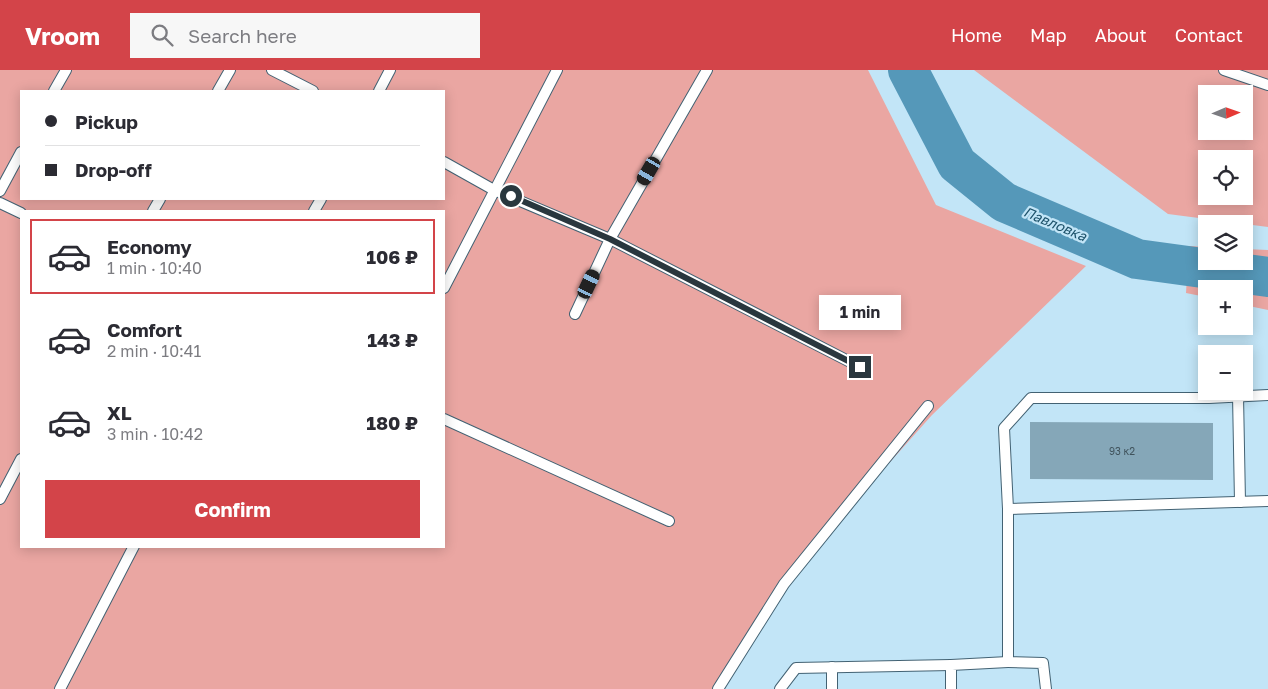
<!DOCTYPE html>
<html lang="en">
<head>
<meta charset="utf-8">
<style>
  :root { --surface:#fff; --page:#f7f7f7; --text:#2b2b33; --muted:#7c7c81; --line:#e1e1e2; --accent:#d34449 }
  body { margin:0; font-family:"Golos Text",sans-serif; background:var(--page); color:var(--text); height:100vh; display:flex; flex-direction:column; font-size:19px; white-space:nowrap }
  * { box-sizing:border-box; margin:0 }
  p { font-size:16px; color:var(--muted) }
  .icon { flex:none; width:28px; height:28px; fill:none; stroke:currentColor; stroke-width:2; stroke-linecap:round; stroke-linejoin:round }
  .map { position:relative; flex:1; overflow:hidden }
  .panel { position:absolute; left:20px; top:140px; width:425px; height:338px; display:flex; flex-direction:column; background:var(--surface); border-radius:0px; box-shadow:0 2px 12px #0003 }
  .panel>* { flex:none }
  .hud { position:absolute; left:20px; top:20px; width:425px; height:110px; border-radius:0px; box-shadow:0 2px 12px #0003; display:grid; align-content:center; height:110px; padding:0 25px; background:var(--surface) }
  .needle { width:32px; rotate:88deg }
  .tools { position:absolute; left:1198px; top:15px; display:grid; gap:10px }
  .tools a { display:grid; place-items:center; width:55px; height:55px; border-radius:0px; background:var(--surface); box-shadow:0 2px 12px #0003; font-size:25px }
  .end { position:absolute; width:22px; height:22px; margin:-11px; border:6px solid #29373e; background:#fff; box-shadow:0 0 0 2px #fff }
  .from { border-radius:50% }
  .bubble { position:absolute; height:35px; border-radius:0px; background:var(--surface); box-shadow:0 2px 12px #0003; font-size:16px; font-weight:700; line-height:35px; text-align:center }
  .car { position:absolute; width:15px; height:30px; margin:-15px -8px; border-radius:6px; box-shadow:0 0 4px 1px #0007; background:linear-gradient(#222 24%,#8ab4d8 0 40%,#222 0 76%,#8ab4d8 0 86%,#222 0) }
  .hud b { display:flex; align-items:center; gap:18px; height:48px; font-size:19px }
  .hud b+b { border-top:1px solid var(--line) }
  .hud i { width:12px; height:12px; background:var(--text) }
  ul { padding:9px 0 0; list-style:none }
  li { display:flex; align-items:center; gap:15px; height:75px; margin:0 10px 8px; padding:0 15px; border:2px solid transparent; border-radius:0px }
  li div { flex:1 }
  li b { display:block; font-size:19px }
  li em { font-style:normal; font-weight:700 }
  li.active { border-color:var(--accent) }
  li>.icon { width:45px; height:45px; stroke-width:1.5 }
  .button { display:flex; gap:10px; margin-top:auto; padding:10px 25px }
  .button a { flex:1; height:58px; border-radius:0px; background:var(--accent); color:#fff; font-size:20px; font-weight:700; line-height:58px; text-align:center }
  header { display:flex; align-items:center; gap:30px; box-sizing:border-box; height:70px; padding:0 25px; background:var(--accent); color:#fff }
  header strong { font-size:24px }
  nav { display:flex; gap:28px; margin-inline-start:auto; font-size:18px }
  .search { width:350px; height:45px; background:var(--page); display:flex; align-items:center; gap:12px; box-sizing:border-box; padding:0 18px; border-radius:0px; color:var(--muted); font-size:19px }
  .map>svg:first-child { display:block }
</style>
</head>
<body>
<header>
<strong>Vroom</strong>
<div class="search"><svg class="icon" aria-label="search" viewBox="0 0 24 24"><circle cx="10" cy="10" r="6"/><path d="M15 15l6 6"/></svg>Search here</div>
<nav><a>Home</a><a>Map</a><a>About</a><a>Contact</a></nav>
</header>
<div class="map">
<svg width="1268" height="619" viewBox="0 0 1268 619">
  <rect width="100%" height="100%" fill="#c2e5f7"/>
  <g fill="#eaa6a2" fill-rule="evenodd">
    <path d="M0,0H868L936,135L1086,196L932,345L784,511L716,619H0ZM21,21H444V129H21ZM21,141H444V476H21Z"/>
    <path d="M974,0H1268V157L1168,144ZM1206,24H1244V61H1206ZM1206,89H1244V126H1206Z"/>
    <path d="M1189,176L1206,177V191H1244V179L1268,180V240L1244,235V219H1206V227L1186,223Z"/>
  </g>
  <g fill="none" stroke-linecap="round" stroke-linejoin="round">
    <path stroke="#5598b9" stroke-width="40" d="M908,0L957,94L1004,132L1137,189L1268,207"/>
  </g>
  <path fill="#85a7b8" d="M1030,352L1213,353V410L1030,409Z"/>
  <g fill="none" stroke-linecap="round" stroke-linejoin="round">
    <g stroke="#436273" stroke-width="12">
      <g id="lane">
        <path d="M272,0L313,21"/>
        <path d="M1224,0L1268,15"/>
        <path d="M54,21L66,0"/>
        <path d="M218,21L230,0"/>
        <path d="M379,21L390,0"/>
        <path d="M444,92L494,120L610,169L860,297"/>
        <path d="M0,121L21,82"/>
        <path d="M0,133L21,143"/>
        <path d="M153,141L160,129"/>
        <path d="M314,141L321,129"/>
        <path d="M444,218L557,0"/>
        <path d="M575,244L610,169L707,0"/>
        <path d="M1238,325L1240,432"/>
        <path d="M444,349L669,451"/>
        <path d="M0,429L21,389"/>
        <path d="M1008,439L1268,431"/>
        <path d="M832,597V619"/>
        <path d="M60,619L134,476"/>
        <path d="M718,619L784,514L928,336"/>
        <path d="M780,619L796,598L951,595"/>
        <path d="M951,619V595L1008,592"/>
        <path d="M1046,619L1043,593L1008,592V439L1004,358L1031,328H1209L1268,325"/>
      </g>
    </g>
    <use href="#lane" stroke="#fff" stroke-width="10"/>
  </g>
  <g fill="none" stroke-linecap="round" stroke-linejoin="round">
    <path stroke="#29373e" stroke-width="6" d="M511,126L610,169L860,297"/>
  </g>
  <g text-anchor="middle" stroke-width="4.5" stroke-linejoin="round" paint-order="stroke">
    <g font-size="10" fill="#40535c">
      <text x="1122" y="385">93 к2</text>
    </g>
    <g font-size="14" font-style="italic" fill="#1e536b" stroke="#c2e5f7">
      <text transform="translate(1055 154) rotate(23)" y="5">Павловка</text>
    </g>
  </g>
</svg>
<div class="tools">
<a><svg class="needle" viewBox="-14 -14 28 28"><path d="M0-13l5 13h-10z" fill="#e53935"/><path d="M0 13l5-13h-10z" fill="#7c7c81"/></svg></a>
<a><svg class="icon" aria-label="locate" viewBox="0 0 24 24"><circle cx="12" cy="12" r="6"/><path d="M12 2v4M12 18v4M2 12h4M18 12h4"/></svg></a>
<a><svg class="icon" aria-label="layers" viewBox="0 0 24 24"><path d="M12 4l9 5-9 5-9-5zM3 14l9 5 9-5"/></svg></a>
<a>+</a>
<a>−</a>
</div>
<i class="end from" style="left:511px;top:126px"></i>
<i class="end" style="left:860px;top:297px"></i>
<div class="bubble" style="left:819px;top:225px;width:82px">1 min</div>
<i class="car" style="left:649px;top:101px;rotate:210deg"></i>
<i class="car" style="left:589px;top:214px;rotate:25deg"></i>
<div class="hud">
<b><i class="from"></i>Pickup</b>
<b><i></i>Drop-off</b>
</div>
<section class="panel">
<ul>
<li class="active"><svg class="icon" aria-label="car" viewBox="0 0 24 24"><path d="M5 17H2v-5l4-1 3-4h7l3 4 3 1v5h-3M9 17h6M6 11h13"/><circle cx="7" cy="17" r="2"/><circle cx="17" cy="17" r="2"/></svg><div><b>Economy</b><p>1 min · 10:40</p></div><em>106 ₽</em></li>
<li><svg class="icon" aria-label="car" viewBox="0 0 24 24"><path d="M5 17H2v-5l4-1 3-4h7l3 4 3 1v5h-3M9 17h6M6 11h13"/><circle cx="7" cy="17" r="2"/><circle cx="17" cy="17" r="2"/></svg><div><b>Comfort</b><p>2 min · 10:41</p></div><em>143 ₽</em></li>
<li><svg class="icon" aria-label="car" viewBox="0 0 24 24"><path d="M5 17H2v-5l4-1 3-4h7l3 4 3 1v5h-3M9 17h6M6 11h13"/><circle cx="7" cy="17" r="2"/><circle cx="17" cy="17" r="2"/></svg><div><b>XL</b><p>3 min · 10:42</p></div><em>180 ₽</em></li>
</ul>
<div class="button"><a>Confirm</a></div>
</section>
</div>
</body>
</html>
